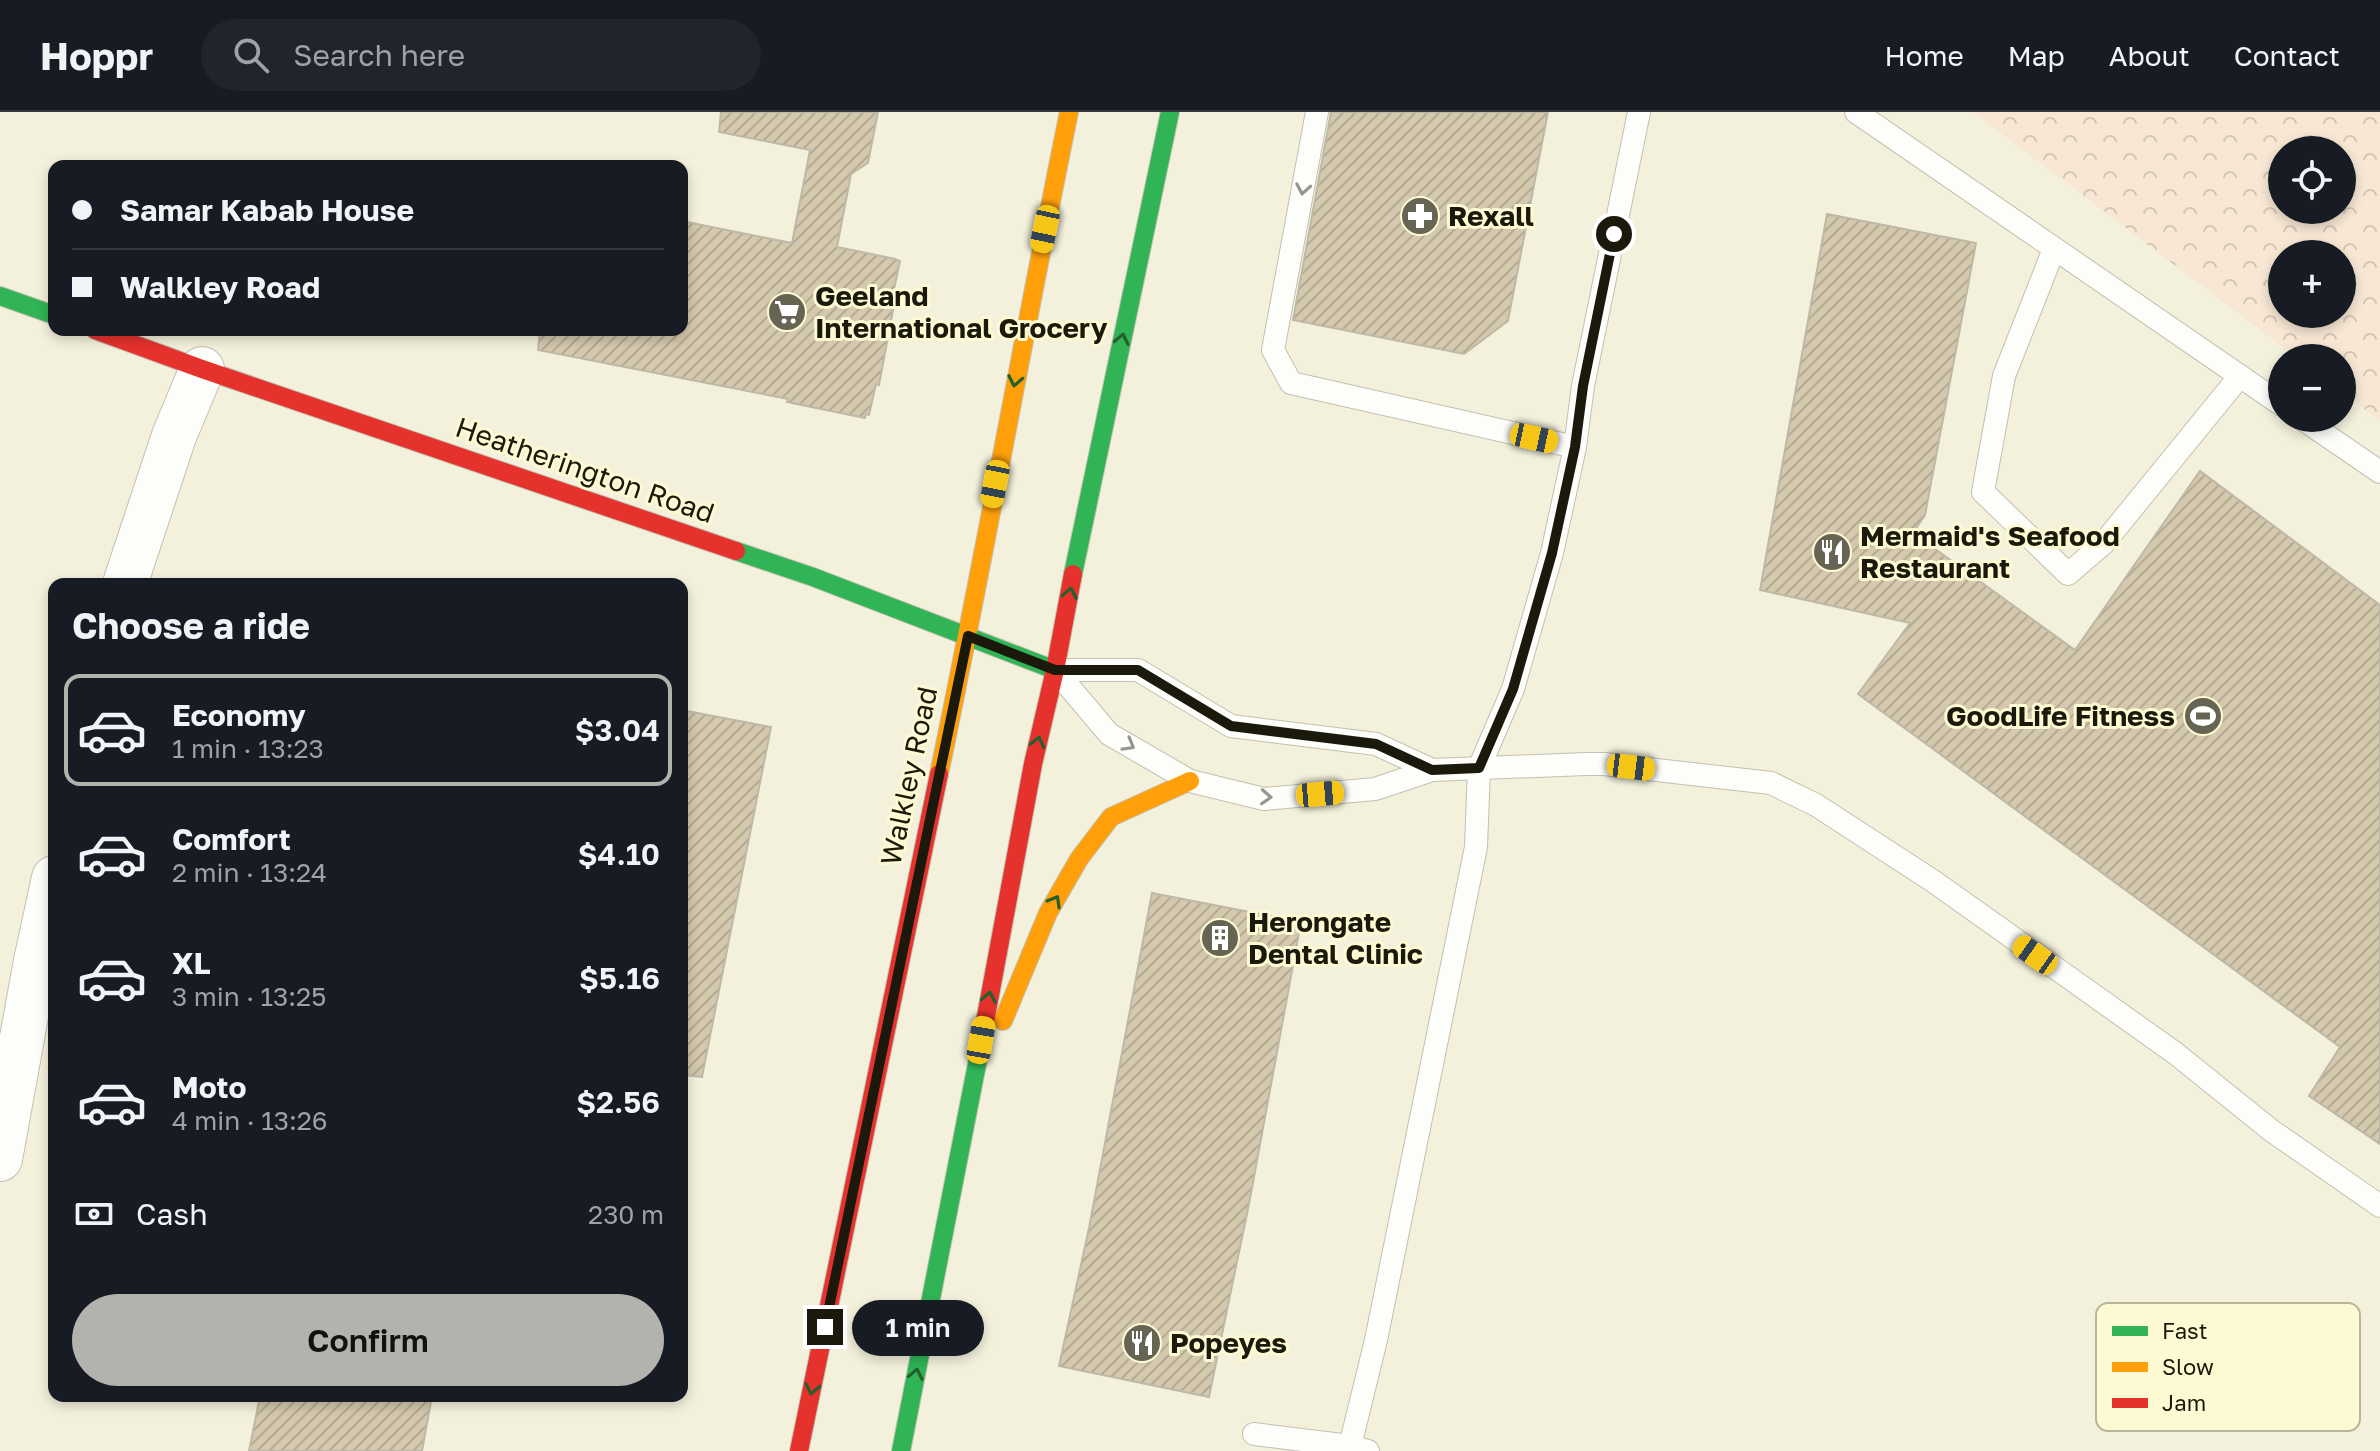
<!DOCTYPE html>
<html lang="en">
<head>
<meta charset="utf-8">
<style>
  :root { --surface:#171b24; --page:#20242c; --text:#f1f3f6; --muted:#9ea1a6; --line:#363941; --accent:#b2b3ad }
  body { margin:0; font-family:"Golos Text",sans-serif; background:var(--page); color:var(--text); height:100vh; display:flex; flex-direction:column; font-size:30px; white-space:nowrap }
  * { box-sizing:border-box; margin:0 }
  p { font-size:26px; color:var(--muted) }
  .icon { flex:none; width:44px; height:44px; fill:none; stroke:currentColor; stroke-width:2; stroke-linecap:round; stroke-linejoin:round }
  .map { position:relative; flex:1; overflow:hidden }
  .panel { position:absolute; left:48px; top:466px; width:640px; height:824px; display:flex; flex-direction:column; background:var(--surface); border-radius:16px; box-shadow:0 4px 12px #0003 }
  .panel>* { flex:none }
  .guide { position:absolute; left:48px; top:48px; width:640px; height:176px; border-radius:16px; box-shadow:0 4px 12px #0003; display:grid; align-content:center; height:176px; padding:0 24px; background:var(--surface) }
  .fabs { position:absolute; left:2268px; top:24px; display:grid; gap:16px }
  .fabs a { display:grid; place-items:center; width:88px; height:88px; border-radius:50%; background:var(--surface); box-shadow:0 4px 12px #0003; font-size:40px }
  .end { position:absolute; width:36px; height:36px; margin:-18px; border:10px solid #1a190b; background:#fff; box-shadow:0 0 0 4px #fff }
  .from { border-radius:50% }
  .bubble { position:absolute; height:56px; border-radius:28px; background:var(--surface); box-shadow:0 4px 12px #0003; font-size:26px; font-weight:600; line-height:56px; text-align:center }
  .car { position:absolute; width:24px; height:48px; margin:-24px -12px; border-radius:10px; box-shadow:0 0 6px 2px #0007; background:linear-gradient(#f5c518 24%,#345 0 40%,#f5c518 0 76%,#345 0 86%,#f5c518 0) }
  .guide b { display:flex; align-items:center; gap:28px; height:76px; font-size:30px }
  .guide b+b { border-top:2px solid var(--line) }
  .guide i { width:20px; height:20px; background:var(--text) }
  ul { padding:0; list-style:none }
  li { display:flex; align-items:center; gap:24px; height:112px; margin:0 16px 12px; padding:0 8px; border:4px solid transparent; border-radius:16px }
  li div { flex:1 }
  li b { display:block; font-size:30px }
  li em { font-style:normal; font-weight:600 }
  li.active { border-color:var(--accent) }
  li>.icon { width:72px; height:72px; stroke-width:1.5 }
  h2 { padding:0 24px; font-size:36px; line-height:96px }
  .pay { display:flex; align-items:center; gap:20px; height:88px; padding:0 24px; font-size:30px }
  .pay p { margin-inline-start:auto }
  .primary-button { display:flex; gap:16px; margin-top:auto; padding:16px 24px }
  .primary-button a { flex:1; height:92px; border-radius:48px; background:var(--accent); color:#111; font-size:32px; font-weight:600; line-height:92px; text-align:center }
  header { display:flex; align-items:center; gap:48px; box-sizing:border-box; height:112px; padding:0 40px; background:var(--surface); border-bottom:2px solid var(--line) }
  header strong { font-size:38px }
  nav { display:flex; gap:44px; margin-inline-start:auto; font-size:28px }
  .search { width:560px; height:72px; background:var(--page); display:flex; align-items:center; gap:20px; box-sizing:border-box; padding:0 28px; border-radius:44px; color:var(--muted); font-size:30px }
  .map>svg:first-child { display:block }
</style>
</head>
<body>
<header>
<strong>Hoppr</strong>
<div class="search"><svg class="icon" aria-label="search" viewBox="0 0 24 24"><circle cx="10" cy="10" r="6"/><path d="M15 15l6 6"/></svg>Search here</div>
<nav><a>Home</a><a>Map</a><a>About</a><a>Contact</a></nav>
</header>
<div class="map">
<svg width="2380" height="1339" viewBox="0 0 2380 1339">
  <defs>
    <pattern id="park-crowns" width="20" height="18" patternUnits="userSpaceOnUse" patternTransform="scale(2)"><rect width="20" height="18" fill="#f8e7d4"/><path d="M2 6a3 3 0 1 1 6 0M12 15a3 3 0 1 1 6 0" fill="none" stroke="#d4c6b5"/></pattern>
    <pattern id="building-hatch" width="6" height="6" patternUnits="userSpaceOnUse" patternTransform="scale(2)"><rect width="6" height="6" fill="#d4c8ad"/><path d="M-1 1l2-2M0 6l6-6M5 7l2-2" fill="none" stroke="#b5ab94"/></pattern>
  </defs>
  <rect width="100%" height="100%" fill="#f3f1dc"/>
  <path fill="url(#park-crowns)" fill-rule="evenodd" d="M1973,0H2380V309L2342,280V246H2297ZM2282,38H2342V98H2282ZM2282,142H2342V202H2282Z"/>
  <g fill="url(#building-hatch)" stroke="#beb8a9" stroke-width="2">
    <path d="M721,0H878L868,51L851,62L837,135L896,147V148L900,149L893,182H896L879,273L876,272L869,303L866,302L865,306L787,290L788,287L538,238L540,218H682V109L792,131L810,38L719,20Z"/>
    <path d="M1331,0H1548L1508,209L1464,242L1293,208Z"/>
    <path d="M1827,102L1976,131L1925,403L1913,421L2075,538L2200,359L2380,493V1032L2309,984L2340,935L1858,582L1910,511L1760,478Z"/>
    <path d="M682,598L771,615L702,965L682,963Z"/>
    <path d="M1152,781L1301,810L1249,1092L1209,1285L1059,1254L1089,1116Z"/>
    <path d="M260,1284H432L422,1339H249Z"/>
  </g>
  <g fill="none" stroke-linecap="round" stroke-linejoin="round">
    <g stroke="#c2c0b0" stroke-width="24">
      <g id="lane">
        <path d="M1317,0L1273,238L1291,271L1575,335"/>
        <path d="M1856,0L2282,293"/>
        <path d="M2054,137L2004,264L1983,380L2068,462L2103,432L2240,264"/>
        <path d="M2301,306L2380,360"/>
        <path d="M1055,558L1109,622L1190,669L1264,687L1375,677L1432,658L1586,652H1604L1771,671L1816,693L1933,769L2175,941L2272,1019L2380,1094"/>
        <path d="M1055,558H1138L1231,614L1376,632L1432,658"/>
        <path d="M1254,1322L1350,1334L1368,1339"/>
        <path d="M1350,1334L1376,1228L1476,735L1479,656L1513,577L1552,441L1575,335L1583,274L1639,0"/>
      </g>
    </g>
    <g stroke="#c2c0b0" stroke-width="46">
      <g id="street">
        <path d="M125,472L174,324L202,257"/>
        <path d="M0,1047L36,849L54,766"/>
      </g>
    </g>
    <g stroke="#c2c0b0" stroke-width="20">
      <g id="fast">
        <path d="M0,184L54,203"/>
        <path d="M736,439L813,465L1055,558"/>
        <path d="M1073,462L1170,0"/>
        <path d="M901,1339L979,942"/>
      </g>
    </g>
    <g stroke="#c2c0b0" stroke-width="20">
      <g id="slow">
        <path d="M939,662C985,442 1024,220 1069,0"/>
        <path d="M1003,909L1048,801L1079,747L1111,705L1190,669"/>
      </g>
    </g>
    <g stroke="#c2c0b0" stroke-width="20">
      <g id="jam">
        <path d="M95,218L202,257L736,439"/>
        <path d="M979,942L1033,652L1055,558L1073,462"/>
        <path d="M799,1339L939,662"/>
      </g>
    </g>
    <use href="#lane" stroke="#fdfdfa" stroke-width="22"/>
    <use href="#street" stroke="#fdfdfa" stroke-width="44"/>
    <use href="#fast" stroke="#30b455" stroke-width="18"/>
    <use href="#slow" stroke="#ff9f0a" stroke-width="18"/>
    <use href="#jam" stroke="#e5322d" stroke-width="18"/>
  </g>
  <defs><path id="oneway-chevron" d="M-2-3.5L2.5 0L-2 3.5" fill="none" stroke-width="1.6" stroke-linecap="round" stroke-linejoin="round" transform="scale(2)"/></defs>
  <g stroke="#97968e">
    <use href="#oneway-chevron" transform="translate(1303 77) rotate(100)"/>
    <use href="#oneway-chevron" transform="translate(1129 633) rotate(30)"/>
    <use href="#oneway-chevron" transform="translate(1266 685) rotate(3)"/>
  </g>
  <g stroke="#245f2c">
    <use href="#oneway-chevron" transform="translate(1122 227) rotate(-78)"/>
    <use href="#oneway-chevron" transform="translate(1015 269) rotate(101)"/>
    <use href="#oneway-chevron" transform="translate(1070 481) rotate(-79)"/>
    <use href="#oneway-chevron" transform="translate(1038 630) rotate(-76)"/>
    <use href="#oneway-chevron" transform="translate(1055 789) rotate(-60)"/>
    <use href="#oneway-chevron" transform="translate(989 885) rotate(-79)"/>
    <use href="#oneway-chevron" transform="translate(916 1262) rotate(-79)"/>
    <use href="#oneway-chevron" transform="translate(812 1277) rotate(102)"/>
  </g>
  <g fill="none" stroke-linecap="round" stroke-linejoin="round">
    <path stroke="#1a190b" stroke-width="10" d="M825,1215L968,524L1055,558H1138L1231,614L1376,632L1432,658L1479,656L1513,577L1552,441L1575,335L1583,274L1614,122"/>
  </g>
  <defs>
    <g id="pharmacy-disc" transform="scale(2)"><circle r="9.5" fill="#666554" stroke="#fcf9d3"/><path d="M-2-6h4v4h4v4h-4v4h-4v-4h-4v-4h4Z" fill="#fff"/></g>
    <g id="supermarket-disc" transform="scale(2)"><circle r="9.5" fill="#666554" stroke="#fcf9d3"/><path d="M-6-5.5h2.5l.6 2H6L4.5 2H-2.5L-4.4-4H-6ZM-1.5 3.2a1.3 1.3 0 1 0 .1 0ZM3 3.2a1.3 1.3 0 1 0 .1 0Z" fill="#fff"/></g>
    <g id="restaurant-disc" transform="scale(2)"><circle r="9.5" fill="#666554" stroke="#fcf9d3"/><path d="M-5-6h1v4h1v-4h1v4h1v-4h1v5L-1.5 .5V6h-2V.5L-5-1ZM5-6V6H3V1.5H1.5Q1.5-4 5-6Z" fill="#fff"/></g>
    <g id="stadium-disc" transform="scale(2)"><circle r="9.5" fill="#666554" stroke="#fcf9d3"/><path d="M0-5a6.5 5 0 1 0 0 10a6.5 5 0 1 0 0-10ZM-3.5-1.8h7v3.6h-7Z" fill="#fff"/></g>
    <g id="building-disc" transform="scale(2)"><circle r="9.5" fill="#666554" stroke="#fcf9d3"/><path d="M-4-6H4V6H1V3H-1V6H-4ZM-2.5-4.3h1.7v1.8h-1.7ZM.8-4.3h1.7v1.8H.8ZM-2.5-1h1.7V.8h-1.7ZM.8-1h1.7V.8H.8Z" fill="#fff"/></g>
  </defs>
  <g fill-rule="evenodd">
    <use href="#pharmacy-disc" x="1420" y="104"/>
    <use href="#supermarket-disc" x="787" y="200"/>
    <use href="#restaurant-disc" x="1832" y="440"/>
    <use href="#stadium-disc" x="2203" y="604"/>
    <use href="#building-disc" x="1220" y="826"/>
    <use href="#restaurant-disc" x="1142" y="1231"/>
  </g>
  <g text-anchor="middle" stroke-width="6" stroke-linejoin="round" paint-order="stroke">
    <g font-size="28" font-weight="bold" fill="#1a190b" stroke="#fcf9d3" text-anchor="start">
      <text x="1448" y="114">Rexall</text>
      <text x="815" y="194">Geeland<tspan x="815" dy="32">International Grocery</tspan></text>
      <text x="1860" y="434">Mermaid's Seafood<tspan x="1860" dy="32">Restaurant</tspan></text>
      <text x="2175" y="614" text-anchor="end">GoodLife Fitness</text>
      <text x="1248" y="820">Herongate<tspan x="1248" dy="32">Dental Clinic</tspan></text>
      <text x="1170" y="1241">Popeyes</text>
    </g>
    <g font-size="28" fill="#1a190b" stroke="#fcf9d3">
      <text transform="translate(585 358) rotate(19)" y="10">Heatherington Road</text>
      <text transform="translate(909 664) rotate(-78)" y="10">Walkley Road</text>
    </g>
  </g>
  <rect x="2096" y="1191" width="264" height="128" rx="12" fill="#fcf9d3" stroke="#b8b697" stroke-width="2"/>
  <rect x="2112" y="1214" width="36" height="10" fill="#30b455"/>
  <rect x="2112" y="1250" width="36" height="10" fill="#ff9f0a"/>
  <rect x="2112" y="1286" width="36" height="10" fill="#e5322d"/>
  <g font-size="22" fill="#1a190b">
    <text x="2162" y="1227">Fast</text>
    <text x="2162" y="1263">Slow</text>
    <text x="2162" y="1299">Jam</text>
  </g>
</svg>
<div class="fabs">
<a><svg class="icon" aria-label="locate" viewBox="0 0 24 24"><circle cx="12" cy="12" r="6"/><path d="M12 2v4M12 18v4M2 12h4M18 12h4"/></svg></a>
<a>+</a>
<a>−</a>
</div>
<i class="end from" style="left:1614px;top:122px"></i>
<i class="end" style="left:825px;top:1215px"></i>
<div class="bubble" style="left:852px;top:1188px;width:132px">1 min</div>
<i class="car" style="left:1045px;top:117px;rotate:192deg"></i>
<i class="car" style="left:1534px;top:326px;rotate:102deg"></i>
<i class="car" style="left:995px;top:372px;rotate:191deg"></i>
<i class="car" style="left:1631px;top:655px;rotate:97deg"></i>
<i class="car" style="left:1320px;top:682px;rotate:85deg"></i>
<i class="car" style="left:2035px;top:843px;rotate:305deg"></i>
<i class="car" style="left:981px;top:928px;rotate:10deg"></i>
<div class="guide">
<b><i class="from"></i>Samar Kabab House</b>
<b><i></i>Walkley Road</b>
</div>
<section class="panel">
<h2>Choose a ride</h2>
<ul>
<li class="active"><svg class="icon" aria-label="car" viewBox="0 0 24 24"><path d="M5 17H2v-5l4-1 3-4h7l3 4 3 1v5h-3M9 17h6M6 11h13"/><circle cx="7" cy="17" r="2"/><circle cx="17" cy="17" r="2"/></svg><div><b>Economy</b><p>1 min · 13:23</p></div><em>$3.04</em></li>
<li><svg class="icon" aria-label="car" viewBox="0 0 24 24"><path d="M5 17H2v-5l4-1 3-4h7l3 4 3 1v5h-3M9 17h6M6 11h13"/><circle cx="7" cy="17" r="2"/><circle cx="17" cy="17" r="2"/></svg><div><b>Comfort</b><p>2 min · 13:24</p></div><em>$4.10</em></li>
<li><svg class="icon" aria-label="car" viewBox="0 0 24 24"><path d="M5 17H2v-5l4-1 3-4h7l3 4 3 1v5h-3M9 17h6M6 11h13"/><circle cx="7" cy="17" r="2"/><circle cx="17" cy="17" r="2"/></svg><div><b>XL</b><p>3 min · 13:25</p></div><em>$5.16</em></li>
<li><svg class="icon" aria-label="car" viewBox="0 0 24 24"><path d="M5 17H2v-5l4-1 3-4h7l3 4 3 1v5h-3M9 17h6M6 11h13"/><circle cx="7" cy="17" r="2"/><circle cx="17" cy="17" r="2"/></svg><div><b>Moto</b><p>4 min · 13:26</p></div><em>$2.56</em></li>
</ul>
<div class="pay"><svg class="icon" aria-label="cash" viewBox="0 0 24 24"><path d="M3 7h18v10H3z"/><circle cx="12" cy="12" r="2"/></svg>Cash<p>230 m</p></div>
<div class="primary-button"><a>Confirm</a></div>
</section>
</div>
</body>
</html>
